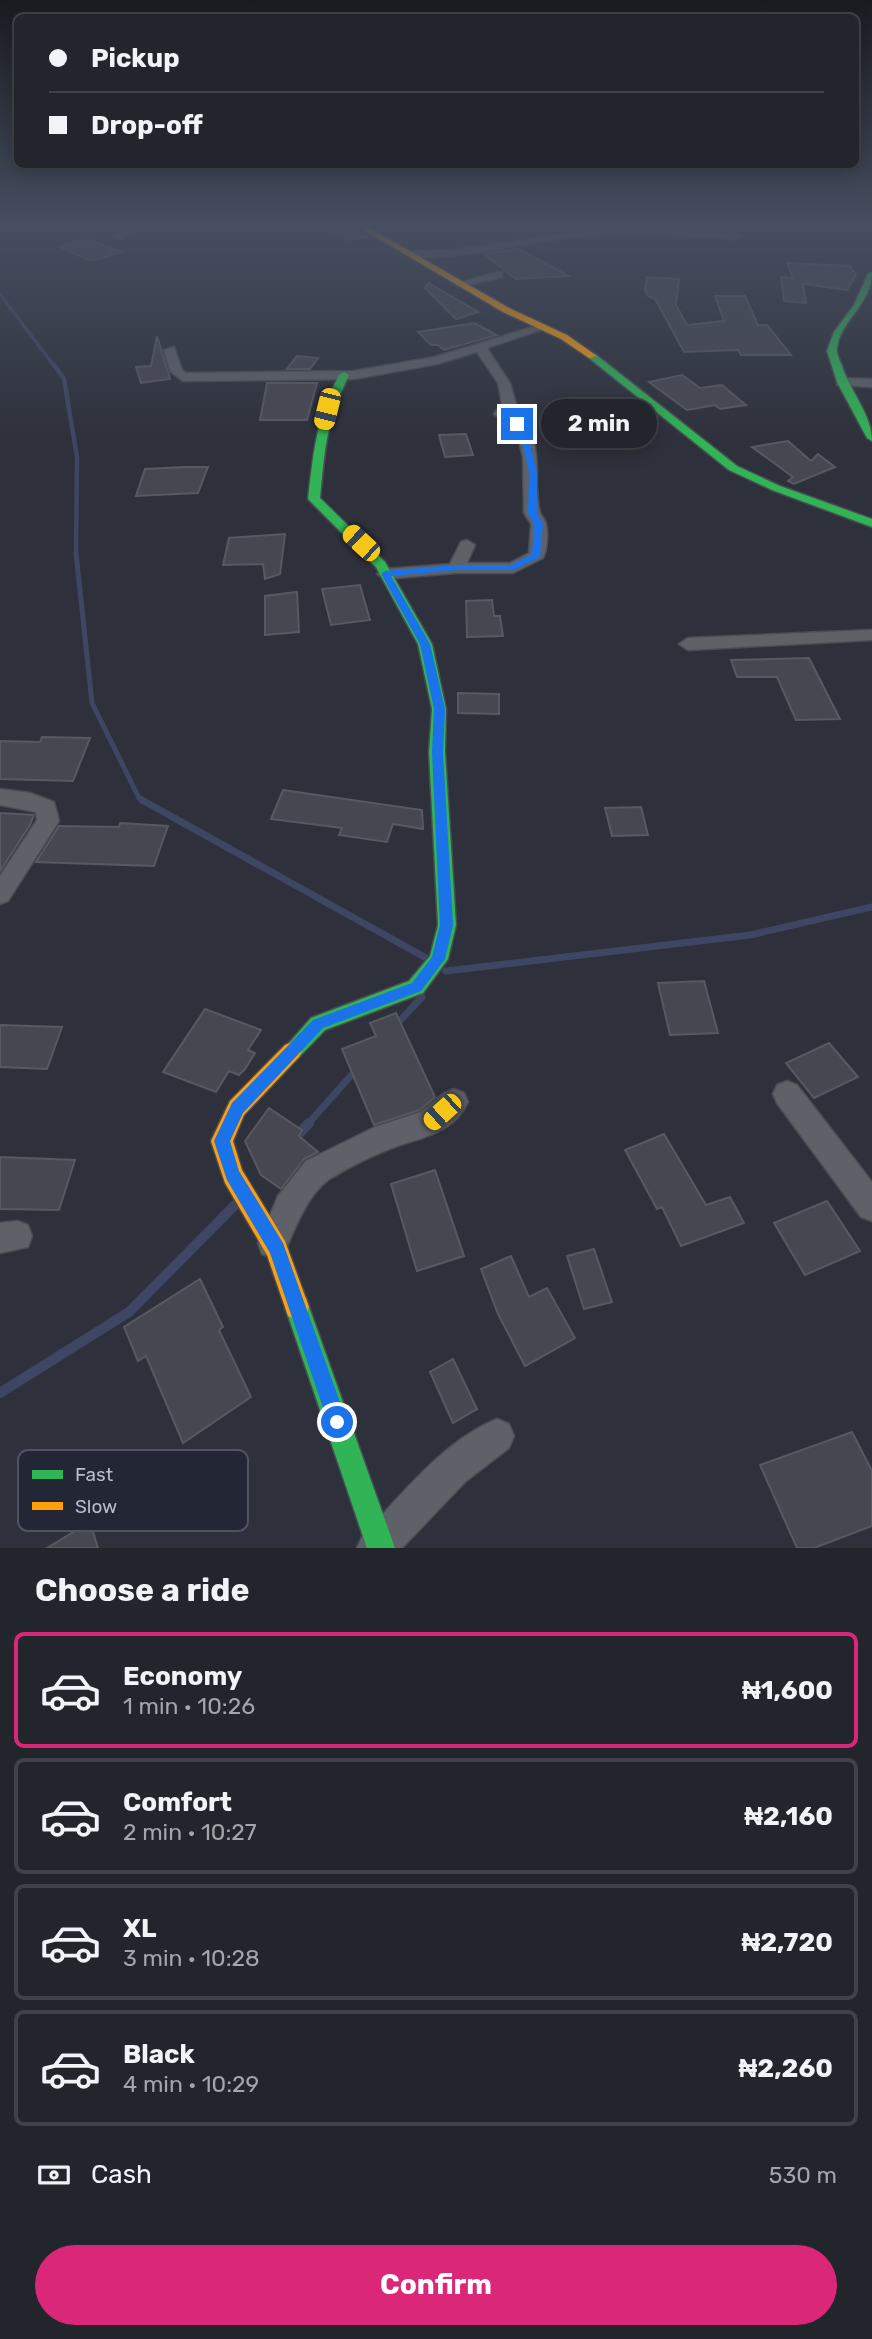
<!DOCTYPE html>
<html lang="en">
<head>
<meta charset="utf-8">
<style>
  :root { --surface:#22252c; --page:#2a2d34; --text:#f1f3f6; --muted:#a2a5a9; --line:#3f4248; --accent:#db2777 }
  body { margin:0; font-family:Rubik,sans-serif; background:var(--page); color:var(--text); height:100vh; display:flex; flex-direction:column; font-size:26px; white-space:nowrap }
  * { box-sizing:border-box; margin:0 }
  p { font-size:23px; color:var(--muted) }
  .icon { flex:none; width:38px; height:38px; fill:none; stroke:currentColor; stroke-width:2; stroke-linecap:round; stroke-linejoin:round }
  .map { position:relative; height:1548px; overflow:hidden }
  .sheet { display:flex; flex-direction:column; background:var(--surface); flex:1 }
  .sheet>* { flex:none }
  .hud { position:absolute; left:14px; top:14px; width:845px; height:154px; border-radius:10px; box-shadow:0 4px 18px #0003,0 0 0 2px var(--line); display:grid; align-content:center; height:154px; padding:0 35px; background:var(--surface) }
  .end { position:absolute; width:32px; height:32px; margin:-16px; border:9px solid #1a73e8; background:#fff; box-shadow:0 0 0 4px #fff }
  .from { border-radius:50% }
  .bubble { position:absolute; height:49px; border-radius:24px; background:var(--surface); box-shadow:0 4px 18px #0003,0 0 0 2px var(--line); font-size:23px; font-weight:700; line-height:49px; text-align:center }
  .car { position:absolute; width:21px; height:42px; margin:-21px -10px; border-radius:9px; box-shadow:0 0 5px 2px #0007; background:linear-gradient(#f5c518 24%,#345 0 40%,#f5c518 0 76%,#345 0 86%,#f5c518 0) }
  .hud b { display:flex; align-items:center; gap:24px; height:66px; font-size:26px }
  .hud b+b { border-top:2px solid var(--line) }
  .hud i { width:18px; height:18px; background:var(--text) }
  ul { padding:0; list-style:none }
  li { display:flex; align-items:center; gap:21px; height:116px; margin:0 14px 10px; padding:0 21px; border:4px solid var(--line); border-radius:10px }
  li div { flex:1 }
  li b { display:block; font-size:26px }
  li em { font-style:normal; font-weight:700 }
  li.active { border-color:var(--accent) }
  li>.icon { width:63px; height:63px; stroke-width:1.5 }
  h2 { padding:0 35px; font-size:32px; line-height:84px }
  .pay { display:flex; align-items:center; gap:18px; height:77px; padding:0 35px; font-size:26px }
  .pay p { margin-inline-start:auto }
  .cta { display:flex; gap:14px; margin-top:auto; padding:14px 35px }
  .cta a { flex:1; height:80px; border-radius:42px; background:var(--accent); color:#fff; font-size:28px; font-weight:700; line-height:80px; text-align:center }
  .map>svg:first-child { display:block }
</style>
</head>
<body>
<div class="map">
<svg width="872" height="1548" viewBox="0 0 872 1548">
  <rect width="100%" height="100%" fill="#2e313b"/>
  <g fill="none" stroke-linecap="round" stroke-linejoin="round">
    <path stroke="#3f4664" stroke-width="3.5" d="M0,294L55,367"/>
    <path stroke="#3f4664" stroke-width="4.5" d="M54,365L64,379L77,457L76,555"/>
    <path stroke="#3f4664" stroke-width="5" d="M76,553L92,703L139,798L145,801"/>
    <g stroke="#3f4664" stroke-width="7">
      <path d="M142,800L428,959"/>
      <path d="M446,971L750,935L872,907"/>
      <path d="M396,1025L422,997"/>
      <path d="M307,1125L356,1070"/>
    </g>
    <g stroke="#3f4664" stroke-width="10">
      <path d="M298,1135L309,1123"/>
      <path d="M0,1393L129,1312L235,1205"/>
    </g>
  </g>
  <g fill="#464851" stroke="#575962" stroke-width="2">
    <path d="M313,223H347L367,237L349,240Z"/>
    <path d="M87,239L122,252L91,261L59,247Z"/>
    <path d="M519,249L569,276L516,279L484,254Z"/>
    <path d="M787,263L850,266L856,275L847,290L803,284L806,303L784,301L781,277L793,278Z"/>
    <path d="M647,277L679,279L676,305L687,325L724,321L715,296H745L758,325H767L791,355H741L738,350L684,352L655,299L648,296L645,290Z"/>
    <path d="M429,283L478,312L456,319L425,288Z"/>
    <path d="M474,323L497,335L444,350L438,345H431L418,332Z"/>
    <path d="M157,336L170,379L141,383L136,367L151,366Z"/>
    <path d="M297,356L318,358L310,369H287Z"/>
    <path d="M682,375L700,388L722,385L746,405L720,409L715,405L687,410L649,382Z"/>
    <path d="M267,383H317L307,420H260Z"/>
    <path d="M466,434L473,455L445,457L439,435Z"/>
    <path d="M788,441L811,461L818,454L835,467L794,484L788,481L793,477L752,447Z"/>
    <path d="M185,467H208L198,493L136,496L145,469Z"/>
    <path d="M285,534L280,574L265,579L263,564L223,565L229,538Z"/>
    <path d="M360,585L370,620L331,625L322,589Z"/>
    <path d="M297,592L299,632L265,635V596Z"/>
    <path d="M492,600L494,616H500L503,636L467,637L466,601Z"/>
    <path d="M809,658L840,719L796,720L777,677H737L731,660Z"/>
    <path d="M458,693L499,694V714L458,713Z"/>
    <path d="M42,737L90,738L73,781L0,779V741L40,742Z"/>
    <path d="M283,790L422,810L423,829L393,824L387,842L339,835L342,828L271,819Z"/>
    <path d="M641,807L648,835L612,836L605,808Z"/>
    <path d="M0,813L34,815L30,825L0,871Z"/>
    <path d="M120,823L168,826L154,866L36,862L59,826L119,827Z"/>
    <path d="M704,981L718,1033L670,1035L658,983Z"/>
    <path d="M205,1009L261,1030L248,1050L255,1053L245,1069L239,1075L229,1071L216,1092L163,1072Z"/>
    <path d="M396,1013L435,1097L420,1110L374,1125L342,1049L376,1036L370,1023Z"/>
    <path d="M0,1025L62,1027L47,1069L0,1067Z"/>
    <path d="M829,1043L858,1077L814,1098L786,1063Z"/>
    <path d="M269,1108L302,1130L299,1136L318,1152L304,1159L281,1189L261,1175L245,1141Z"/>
    <path d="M664,1134L706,1205L730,1197L744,1223L681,1246L662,1207L657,1209L625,1150Z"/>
    <path d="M0,1157L75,1160L59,1210L0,1209Z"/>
    <path d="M435,1170L464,1256L417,1271L391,1184Z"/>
    <path d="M827,1201L860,1251L805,1275L774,1223Z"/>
    <path d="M594,1249L612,1302L584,1309L567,1256Z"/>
    <path d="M511,1256L529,1297L547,1288L575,1338L525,1366L498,1314L481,1269Z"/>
    <path d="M200,1279L223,1327L219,1330L251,1397L183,1443L146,1356L138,1361L124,1327Z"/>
    <path d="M453,1359L477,1409L453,1423L430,1372Z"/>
    <path d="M852,1432L872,1471V1526L814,1548H797L760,1465Z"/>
    <path d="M90,1522L98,1548H47Z"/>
  </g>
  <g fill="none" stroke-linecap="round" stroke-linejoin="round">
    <g stroke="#4a4c54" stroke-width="3">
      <g id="street">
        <path d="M137,223H149L121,239L113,237Z"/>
        <path d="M608,229L736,233L741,236L736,239C679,235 621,231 564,238C512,245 463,259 410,257L405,254L410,251C477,253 541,233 608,229Z"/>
        <path d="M498,272L502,273V277L459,287L454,284Z"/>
        <path d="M539,325L549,327L487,348L510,383L516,404L509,413C551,439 530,474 540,512C541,516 544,518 545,521C549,530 547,550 543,558L513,573H456L385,579L377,574L385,569L450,564L461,542L467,540L475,545L467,563H510L529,553L531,524L524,513L523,458L519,440L512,427L494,414L502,404L498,383L477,352L437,364L354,379L183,381L170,371L164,350L174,347L182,370L186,373L354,371L435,357Z"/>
        <path d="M842,378L872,379V387L837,385V379Z"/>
        <path d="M872,630V640L688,650L679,644L688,638Z"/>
        <path d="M0,789L30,793L54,802L59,821L8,901L0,904V876L37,820L36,812L0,805Z"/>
        <path d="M787,1081L797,1085L872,1182V1221L861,1217L777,1103L773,1094L777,1085Z"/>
        <path d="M454,1089L464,1093L468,1102C454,1134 421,1137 392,1148C371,1156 347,1168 328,1180C308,1194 293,1232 284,1254L273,1258L262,1254L258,1243L278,1196L306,1161L375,1127L421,1112L444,1093Z"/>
        <path d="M17,1221L28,1225L32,1236L28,1247L0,1253V1223Z"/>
        <path d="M497,1419L509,1424L514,1436L509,1448L466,1481L402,1548H357L363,1535C403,1494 443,1441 497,1419Z"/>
      </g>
    </g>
    <g stroke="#4a4c54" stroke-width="3">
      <g id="fast">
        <path d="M861,223H869L872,232Z"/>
        <path d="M872,272C872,305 838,322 837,350C837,355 840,361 842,366C850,391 872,415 872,441L867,438L837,382L827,351L834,332L854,305L868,274Z"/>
        <path d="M589,354H595L737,466L780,486L872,519V527L772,490L729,470L589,358Z"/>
        <path d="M344,372L349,375C326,422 325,448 320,498L385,562L432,644L446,709L445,752L456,925L448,959L423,993L325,1030L299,1057L292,1060L285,1057L282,1051L311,1018L409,981L430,956L438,925L429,752L432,709L418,644L376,567L308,499C314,448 316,422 339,375Z"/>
        <path d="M297,1295L306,1298L309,1307L395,1548H367L285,1307L288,1298Z"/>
      </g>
    </g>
    <g stroke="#4a4c54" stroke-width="3">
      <g id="slow">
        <path d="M352,223H361L509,308L567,335L597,356L589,358L561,339L503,312Z"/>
        <path d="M292,1042L299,1045L302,1051L299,1057L244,1115L233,1141L242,1170L285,1241L309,1307L306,1316L297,1319L288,1316L267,1255L225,1183L211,1141L230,1101L285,1045Z"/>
      </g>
    </g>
    <use href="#street" fill="#5e6168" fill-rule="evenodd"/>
    <use href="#fast" fill="#30b455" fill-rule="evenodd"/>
    <use href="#slow" fill="#ff9f0a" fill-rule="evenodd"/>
  </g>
  <linearGradient id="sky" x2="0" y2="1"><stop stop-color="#191b20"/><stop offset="0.51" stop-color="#464e60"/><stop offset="1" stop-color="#464e60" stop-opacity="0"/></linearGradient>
  <rect width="872" height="440" fill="url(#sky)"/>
  <path fill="#1a73e8" d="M514,423H519L529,440L537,473V513L543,524L540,557L513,570H456L391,576L430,644L445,709L443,752L453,925L445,959L421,991L323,1028L243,1113L230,1141L239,1171L283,1243L347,1422L344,1429L337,1432L331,1429L328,1422L270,1253L227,1180L214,1141L232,1103L313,1020L412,983L432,957L440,925L432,752L434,709L420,644L381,574L385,571L456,565H511L532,554L534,524L528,513L529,473L522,440Z"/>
  <rect x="18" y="1450" width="230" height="81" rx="10" fill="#222635" stroke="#505362" stroke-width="2"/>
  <rect x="32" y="1470" width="31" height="9" fill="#30b455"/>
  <rect x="32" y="1502" width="31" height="8" fill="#ff9f0a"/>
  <g font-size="19" fill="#babdca">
    <text x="75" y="1481">Fast</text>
    <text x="75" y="1513">Slow</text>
  </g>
</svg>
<i class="end from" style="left:337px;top:1422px"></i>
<i class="end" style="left:517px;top:424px"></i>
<div class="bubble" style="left:541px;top:399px;width:116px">2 min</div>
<i class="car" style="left:327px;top:409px;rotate:194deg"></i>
<i class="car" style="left:361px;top:543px;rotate:313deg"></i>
<i class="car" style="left:442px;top:1112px;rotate:228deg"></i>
<div class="hud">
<b><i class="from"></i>Pickup</b>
<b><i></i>Drop-off</b>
</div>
</div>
<section class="sheet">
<h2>Choose a ride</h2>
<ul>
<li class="active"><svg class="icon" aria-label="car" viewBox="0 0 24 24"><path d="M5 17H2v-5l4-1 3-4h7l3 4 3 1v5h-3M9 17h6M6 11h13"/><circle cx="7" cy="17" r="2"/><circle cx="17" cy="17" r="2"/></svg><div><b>Economy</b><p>1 min · 10:26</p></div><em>₦1,600</em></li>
<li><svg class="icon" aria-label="car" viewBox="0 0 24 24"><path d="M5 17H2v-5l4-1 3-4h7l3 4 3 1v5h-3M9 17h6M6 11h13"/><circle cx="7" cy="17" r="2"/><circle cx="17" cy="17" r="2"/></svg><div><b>Comfort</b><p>2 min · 10:27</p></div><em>₦2,160</em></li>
<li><svg class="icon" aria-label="car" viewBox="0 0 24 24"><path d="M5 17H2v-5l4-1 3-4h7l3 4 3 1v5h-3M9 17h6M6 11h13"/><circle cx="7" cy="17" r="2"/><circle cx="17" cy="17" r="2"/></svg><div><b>XL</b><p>3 min · 10:28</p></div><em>₦2,720</em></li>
<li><svg class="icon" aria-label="car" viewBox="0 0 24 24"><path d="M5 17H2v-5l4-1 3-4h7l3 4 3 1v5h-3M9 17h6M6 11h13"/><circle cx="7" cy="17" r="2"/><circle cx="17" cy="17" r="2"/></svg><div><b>Black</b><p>4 min · 10:29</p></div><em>₦2,260</em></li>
</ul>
<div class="pay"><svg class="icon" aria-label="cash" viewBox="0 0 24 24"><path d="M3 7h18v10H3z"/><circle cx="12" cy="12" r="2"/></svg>Cash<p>530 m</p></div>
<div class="cta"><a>Confirm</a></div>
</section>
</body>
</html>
